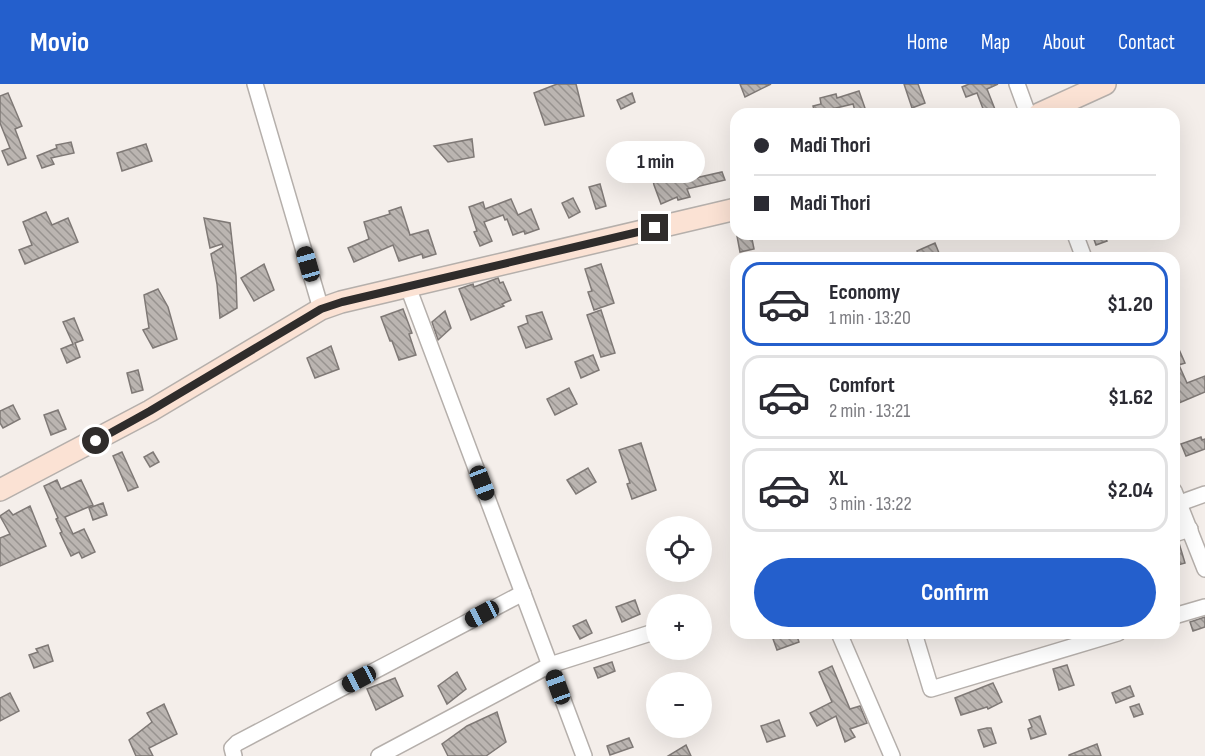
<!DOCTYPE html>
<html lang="en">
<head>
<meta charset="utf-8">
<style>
  :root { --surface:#fff; --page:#f2f2f3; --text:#2b2b33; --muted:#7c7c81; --line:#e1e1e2; --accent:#245fcc }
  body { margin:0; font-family:"Sofia Sans Condensed",sans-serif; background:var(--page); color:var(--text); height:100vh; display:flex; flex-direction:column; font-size:22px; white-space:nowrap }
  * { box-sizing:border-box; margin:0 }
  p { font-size:20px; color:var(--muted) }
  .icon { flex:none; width:33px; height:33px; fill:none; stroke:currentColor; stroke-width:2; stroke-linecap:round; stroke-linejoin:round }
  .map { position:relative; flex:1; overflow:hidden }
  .drawer { position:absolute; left:730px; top:168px; width:450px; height:387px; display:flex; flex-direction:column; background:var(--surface); border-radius:18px; box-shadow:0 6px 24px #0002 }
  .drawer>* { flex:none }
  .guide { position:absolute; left:730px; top:24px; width:450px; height:132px; border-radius:18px; box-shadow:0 6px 24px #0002; display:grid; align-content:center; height:132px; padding:0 24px; background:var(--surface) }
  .buttons { position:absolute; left:646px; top:432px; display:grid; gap:12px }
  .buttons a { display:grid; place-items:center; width:66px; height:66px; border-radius:50%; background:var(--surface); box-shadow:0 6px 24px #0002; font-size:30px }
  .end { position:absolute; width:27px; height:27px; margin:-14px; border:8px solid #2f2c2b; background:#fff; box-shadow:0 0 0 3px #fff }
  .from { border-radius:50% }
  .bubble { position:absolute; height:42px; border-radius:21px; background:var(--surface); box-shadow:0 6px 24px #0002; font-size:20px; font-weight:700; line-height:42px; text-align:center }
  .car { position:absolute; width:18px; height:36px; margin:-18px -9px; border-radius:8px; box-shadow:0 0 4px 2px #0007; background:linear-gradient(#222 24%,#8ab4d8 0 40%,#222 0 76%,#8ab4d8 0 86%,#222 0) }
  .guide b { display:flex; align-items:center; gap:21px; height:57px; font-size:22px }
  .guide b+b { border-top:2px solid var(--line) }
  .guide i { width:15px; height:15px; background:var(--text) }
  ul { padding:10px 0 0; list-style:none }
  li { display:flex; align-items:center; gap:18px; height:84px; margin:0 12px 9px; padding:0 12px; border:3px solid var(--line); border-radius:18px }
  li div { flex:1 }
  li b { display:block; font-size:22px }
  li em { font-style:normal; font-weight:700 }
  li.active { border-color:var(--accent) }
  li>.icon { width:54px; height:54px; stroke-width:1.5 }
  .button { display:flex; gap:12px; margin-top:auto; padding:12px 24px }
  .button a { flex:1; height:69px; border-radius:36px; background:var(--accent); color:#fff; font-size:24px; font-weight:700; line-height:69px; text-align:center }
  header { display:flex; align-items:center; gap:36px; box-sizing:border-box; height:84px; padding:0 30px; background:var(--accent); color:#fff }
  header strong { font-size:28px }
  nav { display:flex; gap:33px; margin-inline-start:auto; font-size:21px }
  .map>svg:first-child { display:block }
</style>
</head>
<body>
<header>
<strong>Movio</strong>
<nav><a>Home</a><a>Map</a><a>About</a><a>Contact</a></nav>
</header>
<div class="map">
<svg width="1205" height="672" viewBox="0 0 1205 672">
  <defs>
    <pattern id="building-back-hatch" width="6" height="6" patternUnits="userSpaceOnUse" patternTransform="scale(1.5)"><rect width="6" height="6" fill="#bbb5b1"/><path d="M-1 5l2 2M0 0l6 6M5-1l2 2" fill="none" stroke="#989390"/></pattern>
  </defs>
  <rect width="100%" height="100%" fill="#f4eeea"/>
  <g fill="url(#building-back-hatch)" stroke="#7f7976" stroke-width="1.5">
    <path d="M557,0H576L584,32L545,41L534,9Z"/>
    <path d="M740,0H771L745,13Z"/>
    <path d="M904,0H918L925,19L912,24Z"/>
    <path d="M969,0H998L987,5L996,28L985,30L977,9L966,13L962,3Z"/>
    <path d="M859,7L866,27L856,30L853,20L815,29L813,22L821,20L820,14L836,10L837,14Z"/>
    <path d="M8,9L22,42L15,45L26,74L8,81L2,67L10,64L0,39V12Z"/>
    <path d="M632,9L635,18L621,25L617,16Z"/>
    <path d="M472,55L474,73L448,78L434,62Z"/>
    <path d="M71,58L74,69L51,74L54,80L42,84L37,72L57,64L56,61Z"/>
    <path d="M146,60L152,77L122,87L117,69Z"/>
    <path d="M657,72L663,92L678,86L682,97L722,88L725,96L687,105L690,113L678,116L677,113L661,120L654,101L648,74Z"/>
    <path d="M600,100L606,122L596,125L589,103Z"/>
    <path d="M573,114L580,128L569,134L562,119Z"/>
    <path d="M511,115L518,131L531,125L539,145L525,150L524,147L513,151L507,135L505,136L503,131L484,138L492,157L480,162L474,148L477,147L469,123L483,118L485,125Z"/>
    <path d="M401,123L410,151L428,146L436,170L423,174L422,170L399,177L393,161L354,178L348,164L369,155L364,138L390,130L389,127Z"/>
    <path d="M46,128L52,141L68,134L78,158L25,180L19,166L32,161L23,138Z"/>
    <path d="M204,134L230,139L236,192L237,224L220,234L217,200L211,170L223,163L222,160L210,164Z"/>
    <path d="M746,150H751L754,165L740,168L737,152Z"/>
    <path d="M1092,150H1104L1107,157L1096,161Z"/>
    <path d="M935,159L941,174H919L917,167Z"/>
    <path d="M264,180L274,206L254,217L241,194Z"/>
    <path d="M601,180L614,219L594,226L588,208L592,207L585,185Z"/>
    <path d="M498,194L500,199L503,198L511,216L502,220L504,222L471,236L459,205L473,200L474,203Z"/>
    <path d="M158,205L168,223L177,255L153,264L143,246L149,244L144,211Z"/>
    <path d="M403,225L412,249L409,250L416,271L399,276L392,257H390L381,233Z"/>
    <path d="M601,226L615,269L601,273L587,231Z"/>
    <path d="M445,227L451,244L438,256L432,238Z"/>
    <path d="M542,228L552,255L526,264L518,243L528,239L526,232Z"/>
    <path d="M74,234L83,256L75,259L80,273L67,279L61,265L73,260L63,238Z"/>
    <path d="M1174,254L1185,279L1179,281L1187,299L1205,292V308L1174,321Z"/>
    <path d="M331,262L339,285L315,294L307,274Z"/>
    <path d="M593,271L599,286L581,294L575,278Z"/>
    <path d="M138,286L143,306L132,309L127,289Z"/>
    <path d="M569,304L577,320L555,331L547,315Z"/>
    <path d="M13,321L20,335L3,344L0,339V327Z"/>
    <path d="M58,326L66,345L51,351L44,331Z"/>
    <path d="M1201,353L1202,356L1205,355V365L1186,372L1181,360Z"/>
    <path d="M641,359L656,406L632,415L627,400L630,399L619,366Z"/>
    <path d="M122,368L138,403L128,407L113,372Z"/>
    <path d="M153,368L159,378L150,383L144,373Z"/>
    <path d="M588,384L596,398L576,410L567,396Z"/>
    <path d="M57,396L61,405L81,396L93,421L65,433L73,450L84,445L95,468L82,474L79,468L71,472L60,449L62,448L56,435L58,434L44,402Z"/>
    <path d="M103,419L107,431L93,436L89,424Z"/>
    <path d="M30,422L46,462L0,482V454L10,450L0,432L9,426L13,431Z"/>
    <path d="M1174,459H1179L1185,479L1174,482Z"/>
    <path d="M635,516L640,530L622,538L616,523Z"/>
    <path d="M1205,533V543L1193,547L1190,538Z"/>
    <path d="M586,536L592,549L580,555L573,542Z"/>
    <path d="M788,549H796L799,558L777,566L773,555Z"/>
    <path d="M48,561L53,577L34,584L29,571L38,568L36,565Z"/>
    <path d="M612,578L615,587L598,594L594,584Z"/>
    <path d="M1067,581L1074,601L1059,606L1053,585Z"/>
    <path d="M832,582L850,625L860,622L867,639L850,645L855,653L845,658L836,632L817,642L810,629L832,618L819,588Z"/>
    <path d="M457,588L466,605L447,620L438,602Z"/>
    <path d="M395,594L403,612L376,626L367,605Z"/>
    <path d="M993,599L1002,618L988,625L987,623L961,631L955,614Z"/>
    <path d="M1130,602L1134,612L1116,619L1112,609Z"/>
    <path d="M10,609L19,627L0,637V614Z"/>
    <path d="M164,620L177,650L149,664L153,672H136L129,656L152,638L147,629Z"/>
    <path d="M1139,620L1143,630L1134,633L1130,623Z"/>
    <path d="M497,628L506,658L486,672H448L442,660L467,642Z"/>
    <path d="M1040,632L1046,650L1031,655L1028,645L1032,643L1029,636Z"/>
    <path d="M779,636L785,652L767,658L761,642Z"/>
    <path d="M987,644H991L996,659L984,663L978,646Z"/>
    <path d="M629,654L633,663L610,671L607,662Z"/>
    <path d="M1097,660L1101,672H1069V671Z"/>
    <path d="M686,661L691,672H668Z"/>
  </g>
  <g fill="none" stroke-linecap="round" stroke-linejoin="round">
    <g stroke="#b5afab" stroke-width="18">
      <g id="minor">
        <path d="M255,0L321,225"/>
        <path d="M1017,0L1028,30"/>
        <path d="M1075,150L1084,174"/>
        <path d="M408,203L584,672"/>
        <path d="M1174,407L1205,485"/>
        <path d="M1180,419L1205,410"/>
        <path d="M1174,450L1190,445"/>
        <path d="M1174,532L1205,523"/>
        <path d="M839,549L892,672"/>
        <path d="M914,549L931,605L1118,549"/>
        <path d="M234,672L232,664L237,659L523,509"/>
        <path d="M379,672L550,581L657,547"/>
      </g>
    </g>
    <g stroke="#b5afab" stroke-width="24">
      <g id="secondary">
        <path d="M1039,30L1105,0"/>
        <path d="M0,406L150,327L321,225L341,218L736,125"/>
      </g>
    </g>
    <use href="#minor" stroke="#fff" stroke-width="15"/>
    <use href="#secondary" stroke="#fbe2d4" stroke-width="21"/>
  </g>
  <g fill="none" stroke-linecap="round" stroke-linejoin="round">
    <path stroke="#2f2c2b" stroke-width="8" d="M96,357L150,327L321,225L342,218L655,144"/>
  </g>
</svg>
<div class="buttons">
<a><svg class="icon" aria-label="locate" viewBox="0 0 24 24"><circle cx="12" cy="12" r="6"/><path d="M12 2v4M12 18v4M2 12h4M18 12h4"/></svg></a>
<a>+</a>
<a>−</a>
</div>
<i class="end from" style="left:96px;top:357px"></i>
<i class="end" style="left:655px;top:144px"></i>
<div class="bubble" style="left:606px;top:57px;width:99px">1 min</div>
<i class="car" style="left:308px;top:180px;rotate:344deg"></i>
<i class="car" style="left:482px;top:399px;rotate:159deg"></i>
<i class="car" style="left:482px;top:530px;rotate:242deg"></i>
<i class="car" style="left:359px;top:595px;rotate:242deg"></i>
<i class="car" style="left:558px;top:603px;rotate:340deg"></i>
<div class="guide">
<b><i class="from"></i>Madi Thori</b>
<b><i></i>Madi Thori</b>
</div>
<section class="drawer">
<ul>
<li class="active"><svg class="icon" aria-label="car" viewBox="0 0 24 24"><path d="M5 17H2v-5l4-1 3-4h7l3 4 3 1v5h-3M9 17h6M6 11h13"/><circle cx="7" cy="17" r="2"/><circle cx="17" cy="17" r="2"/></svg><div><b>Economy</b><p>1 min · 13:20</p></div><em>$1.20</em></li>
<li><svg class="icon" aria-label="car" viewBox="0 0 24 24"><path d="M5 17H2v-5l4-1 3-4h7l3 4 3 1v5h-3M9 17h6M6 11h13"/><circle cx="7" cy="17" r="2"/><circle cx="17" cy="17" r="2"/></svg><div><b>Comfort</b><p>2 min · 13:21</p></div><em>$1.62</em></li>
<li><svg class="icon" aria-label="car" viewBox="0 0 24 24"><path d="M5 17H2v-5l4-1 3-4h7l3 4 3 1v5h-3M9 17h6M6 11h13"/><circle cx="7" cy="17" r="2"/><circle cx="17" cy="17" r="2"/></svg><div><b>XL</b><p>3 min · 13:22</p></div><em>$2.04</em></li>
</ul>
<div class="button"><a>Confirm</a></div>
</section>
</div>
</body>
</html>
